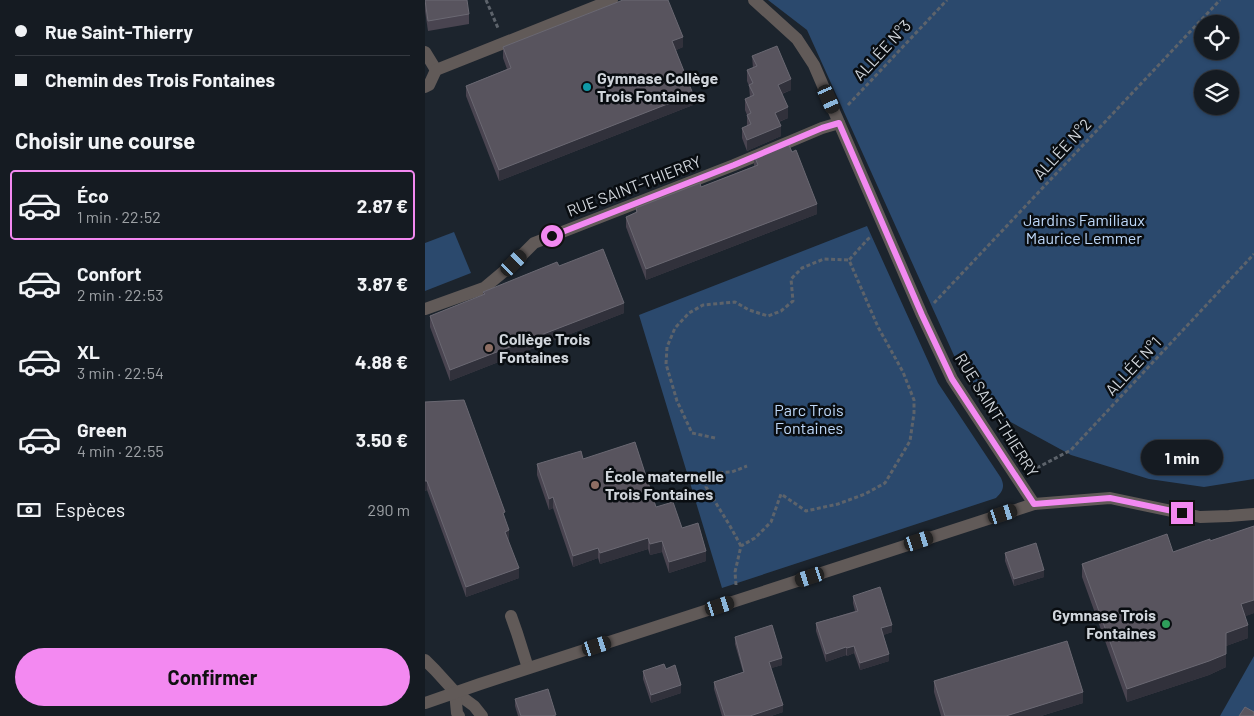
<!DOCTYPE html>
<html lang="fr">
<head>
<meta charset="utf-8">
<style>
  :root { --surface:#151b22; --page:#1e242a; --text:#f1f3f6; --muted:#9da1a5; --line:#343940; --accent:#f389f1 }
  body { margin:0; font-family:Barlow,sans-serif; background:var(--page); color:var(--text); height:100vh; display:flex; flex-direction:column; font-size:19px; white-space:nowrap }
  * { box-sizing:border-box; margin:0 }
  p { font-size:16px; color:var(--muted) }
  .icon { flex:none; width:28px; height:28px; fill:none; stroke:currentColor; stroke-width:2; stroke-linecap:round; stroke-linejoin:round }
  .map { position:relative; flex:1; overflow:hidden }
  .side { display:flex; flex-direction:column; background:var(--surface); width:425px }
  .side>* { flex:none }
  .guide { display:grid; align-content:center; height:110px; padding:0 15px; background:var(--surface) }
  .buttons { position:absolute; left:769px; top:15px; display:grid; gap:10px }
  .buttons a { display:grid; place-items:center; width:45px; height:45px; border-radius:50%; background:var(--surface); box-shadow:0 1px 4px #0004,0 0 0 1px var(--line); font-size:25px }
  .end { position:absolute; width:22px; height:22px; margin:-11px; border:6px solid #f389f1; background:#111; box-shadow:0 0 0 2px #111 }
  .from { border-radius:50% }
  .bubble { position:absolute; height:35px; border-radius:18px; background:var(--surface); box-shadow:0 1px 4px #0004,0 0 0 1px var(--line); font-size:16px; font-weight:700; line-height:35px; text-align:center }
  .car { position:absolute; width:15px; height:30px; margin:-15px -8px; border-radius:6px; box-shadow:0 0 4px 1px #0007; background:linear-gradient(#222 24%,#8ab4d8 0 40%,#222 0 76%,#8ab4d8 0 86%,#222 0) }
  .guide b { display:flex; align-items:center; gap:18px; height:48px; font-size:19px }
  .guide b+b { border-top:1px solid var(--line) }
  .guide i { width:12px; height:12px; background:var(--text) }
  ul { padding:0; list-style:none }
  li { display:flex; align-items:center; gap:15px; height:70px; margin:0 10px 8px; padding:0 5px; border:2px solid transparent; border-radius:5px }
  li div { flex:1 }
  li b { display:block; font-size:19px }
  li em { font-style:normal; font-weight:700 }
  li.selected { border-color:var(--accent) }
  li>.icon { width:45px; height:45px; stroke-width:1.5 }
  h2 { padding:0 15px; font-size:22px; line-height:60px }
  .pay { display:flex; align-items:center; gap:12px; height:55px; padding:0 15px; font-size:19px }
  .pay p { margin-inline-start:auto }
  .action { display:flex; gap:10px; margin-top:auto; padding:10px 15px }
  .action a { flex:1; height:58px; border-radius:30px; background:var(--accent); color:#111; font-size:20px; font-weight:700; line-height:58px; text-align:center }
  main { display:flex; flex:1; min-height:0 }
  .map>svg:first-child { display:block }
</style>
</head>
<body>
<main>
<section class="side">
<div class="guide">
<b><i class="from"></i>Rue Saint-Thierry</b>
<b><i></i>Chemin des Trois Fontaines</b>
</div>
<h2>Choisir une course</h2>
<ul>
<li class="selected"><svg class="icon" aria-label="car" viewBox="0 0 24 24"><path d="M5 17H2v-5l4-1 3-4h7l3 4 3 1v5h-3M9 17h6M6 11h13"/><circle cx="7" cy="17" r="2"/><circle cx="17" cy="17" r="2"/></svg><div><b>Éco</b><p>1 min · 22:52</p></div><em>2.87 €</em></li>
<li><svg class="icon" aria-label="car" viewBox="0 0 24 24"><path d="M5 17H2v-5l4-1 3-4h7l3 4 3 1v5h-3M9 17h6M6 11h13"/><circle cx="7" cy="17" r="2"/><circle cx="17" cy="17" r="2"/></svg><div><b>Confort</b><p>2 min · 22:53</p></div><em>3.87 €</em></li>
<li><svg class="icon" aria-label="car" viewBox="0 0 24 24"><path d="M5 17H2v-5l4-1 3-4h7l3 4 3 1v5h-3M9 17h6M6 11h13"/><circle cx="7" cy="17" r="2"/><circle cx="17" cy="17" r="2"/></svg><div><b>XL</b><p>3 min · 22:54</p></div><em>4.88 €</em></li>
<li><svg class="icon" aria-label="car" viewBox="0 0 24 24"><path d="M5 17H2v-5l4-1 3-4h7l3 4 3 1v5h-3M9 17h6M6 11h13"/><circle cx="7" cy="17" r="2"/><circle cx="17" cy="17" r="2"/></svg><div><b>Green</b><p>4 min · 22:55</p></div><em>3.50 €</em></li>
</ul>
<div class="pay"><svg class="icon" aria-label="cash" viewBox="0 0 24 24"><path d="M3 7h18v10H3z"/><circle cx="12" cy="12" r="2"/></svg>Espèces<p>290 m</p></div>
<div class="action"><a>Confirmer</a></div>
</section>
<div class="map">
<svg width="829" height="716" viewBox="0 0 829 716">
  <rect width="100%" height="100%" fill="#1c242d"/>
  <g fill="#2b496d" fill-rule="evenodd">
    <path d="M343,0H829V479L779,487L724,479L646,455L569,413L536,371L382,30ZM778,24H805V51H778ZM778,79H805V106H778Z"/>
    <path d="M442,226L513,383L576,478C580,487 578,491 571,498L297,588L214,315Z"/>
    <path d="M29,232L46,273L0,291V243Z"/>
    <path d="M829,656V716H795Z"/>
  </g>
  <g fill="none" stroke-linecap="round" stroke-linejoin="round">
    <g stroke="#5d636b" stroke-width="3" stroke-dasharray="4 2.5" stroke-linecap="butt">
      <path d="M61,0L73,28"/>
      <path d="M423,105L522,0"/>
      <path d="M509,303L795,0"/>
      <path d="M290,438L267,433L252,401L241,364L242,347L250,328L264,313L278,305L310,302L324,310L343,316L356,311L368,301L366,279L377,268L399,259L424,260"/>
      <path d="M606,471L646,450L829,254"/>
      <path d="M316,546L305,526L281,487L287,473L307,472L322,466"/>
      <path d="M311,585L310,572L316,546L330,538L346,522L356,494L381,511L413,504L440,494L460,483L485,441L489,413V400L478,372L453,327L424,260L443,239L446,237"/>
    </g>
    <g stroke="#615a58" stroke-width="12">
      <path d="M0,52L11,70"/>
      <path d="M0,87L4,85L11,70L187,0"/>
      <path d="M0,309L59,288L89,263L109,243L309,165L397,128L414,123"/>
      <path d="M86,616L92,633L103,668"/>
    </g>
    <g stroke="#615a58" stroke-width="12">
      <path d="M329,0L372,39L389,65L497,315L527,379L609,504"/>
      <path d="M0,660L10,670L30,692L49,706L57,716"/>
      <path d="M30,692L32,713L34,716"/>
      <path d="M0,703L55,684L609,504L685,498L775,517L804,516L829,514"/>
    </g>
  </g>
  <g fill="#494450">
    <path d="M0,0L44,14V24L3,31L0,11Z"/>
    <path d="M78,47H258L251,50L268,105L74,181L41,96V86L82,69L78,58Z"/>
    <path d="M327,56L366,90L357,94L363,118L354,122L356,136L322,151L317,138V128L322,126V115L320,110V99L325,97L324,86L322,81V70L328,68Z"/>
    <path d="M329,155L392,214L221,280L201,227V217L211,212V208L276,187L329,166Z"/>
    <path d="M134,266L199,313L25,381L5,327V316L58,295V292Z"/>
    <path d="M0,402L80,520L83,540L94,578L41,597L2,490L0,491Z"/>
    <path d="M158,459L231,507L281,561L244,573L237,552L225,555L223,549L175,564L173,558L148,567L128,508L124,510L112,475V464Z"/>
    <path d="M829,526V613L820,616L823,638L801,646V667L784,675L702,702L657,577V564L748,552L785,541Z"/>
    <path d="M580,553L619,577L589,586L580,561Z"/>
    <path d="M428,596L467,632L458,635L464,661L435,670L429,653L422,656L421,655L401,662L391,631V623L430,611L428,603Z"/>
    <path d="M310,637L357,665L346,668L358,712L346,716H297L289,689V682L318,672L310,644Z"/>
    <path d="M241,669L256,693L226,703L218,679V671Z"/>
    <path d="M509,681L658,703L616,716H516L509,692Z"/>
    <path d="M90,699L131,716H93L90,706Z"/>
  </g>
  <g fill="#31313b">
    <path d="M258,37V47L247,52V41Z"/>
    <path d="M366,79V90L353,95V85Z"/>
    <path d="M268,94V105L74,181V170Z"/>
    <path d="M363,107V118L350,123V113Z"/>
    <path d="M356,126V136L322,151V140Z"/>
    <path d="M392,204V214L221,280V269Z"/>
    <path d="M199,303V313L25,381V370Z"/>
    <path d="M0,481H2V490L0,491Z"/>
    <path d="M128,497V508L124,510V499Z"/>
    <path d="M84,530V540L80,542V532Z"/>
    <path d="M223,538V549L175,564V553Z"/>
    <path d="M237,541V552L225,555V544Z"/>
    <path d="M173,548V558L148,567V556Z"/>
    <path d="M281,551V561L244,573V562Z"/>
    <path d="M94,568V578L41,597V587Z"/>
    <path d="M619,570V577L589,586V579Z"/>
    <path d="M829,600V613L816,618V604Z"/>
    <path d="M467,625V632L456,636V628Z"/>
    <path d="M823,625V638L801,646V633Z"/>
    <path d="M429,646V653L422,656V648Z"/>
    <path d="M421,647V655L401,662V654Z"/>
    <path d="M464,654V661L435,670V663Z"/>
    <path d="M801,654V667L784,675L702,702V689Z"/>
    <path d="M357,658V665L344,669V662Z"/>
    <path d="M256,685V693L226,703V695Z"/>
    <path d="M658,692V703L616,716H581Z"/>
    <path d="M358,705V712L346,716H325Z"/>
  </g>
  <g fill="#58545e" stroke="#6a6872">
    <path d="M0,0H42L44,14L3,21Z"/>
    <path d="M198,0H243L258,37L247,41L268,94L74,170L41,86L86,68L78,47Z"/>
    <path d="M352,46L366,79L353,85L363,107L350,113L356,126L322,140L317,128L326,124L322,115L326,113L320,99L329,95L324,85L328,83L322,70L332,66L327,56Z"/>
    <path d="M362,141L367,152L371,150L392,204L221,269L201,217L212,212L211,208L275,183L276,187L333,165L329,155Z"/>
    <path d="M178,249L199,303L25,370L5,316L60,294L58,292L132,262L134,266Z"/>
    <path d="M39,400L80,512L78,513L84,530L80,532L94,568L41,587L2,481H0V402Z"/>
    <path d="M210,442L231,507L248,502L257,528L273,523L281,551L244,562L237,541L225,544L223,538L175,553L173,548L148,556L128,497L124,499L112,464L156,451L158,459Z"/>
    <path d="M829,526V600L816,604L823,625L801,633V654L784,661L702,689L657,564L742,534L748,552L785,539V541Z"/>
    <path d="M611,543L619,570L589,579L580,553Z"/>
    <path d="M455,587L467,625L456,628L464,654L435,663L429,646L422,648L421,647L401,654L391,623L433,611L428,596Z"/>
    <path d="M347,625L357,658L344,662L358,705L325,716H300L289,682L319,672L310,637Z"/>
    <path d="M642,641L658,692L581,716H520L509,681Z"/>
    <path d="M239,664L241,669L250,665L256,685L226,695L218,671Z"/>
    <path d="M123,689L131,715L127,716H96L90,699Z"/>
    <path d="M820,707L829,712V716H814Z"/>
  </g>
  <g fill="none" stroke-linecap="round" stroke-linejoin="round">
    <path stroke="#f389f1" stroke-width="6" d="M127,236L309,165L397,128L414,123L497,315L527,379L609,504L685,498L757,513"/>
  </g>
  <circle fill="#0f9aa8" stroke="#090d11" stroke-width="2" cx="162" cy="87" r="5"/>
  <g fill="#8d6e63" stroke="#090d11" stroke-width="2">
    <circle cx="64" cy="348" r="5"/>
    <circle cx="170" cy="485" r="5"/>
  </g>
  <circle fill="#2e9e5b" stroke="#090d11" stroke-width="2" cx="741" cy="624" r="5"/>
  <g text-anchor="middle" stroke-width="5" stroke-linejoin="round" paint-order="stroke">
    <g font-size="16" fill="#d0d5db" stroke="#090d11">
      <text transform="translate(457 50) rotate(-47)" y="6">ALLÉE N°3</text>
      <text transform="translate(637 149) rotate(-47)" y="6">ALLÉE N°2</text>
      <text transform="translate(209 186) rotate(-21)" y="6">RUE SAINT-THIERRY</text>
      <text transform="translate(708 366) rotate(-47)" y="6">ALLÉE N°1</text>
      <text transform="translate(572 415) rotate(58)" y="6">RUE SAINT-THIERRY</text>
    </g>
    <g font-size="16" font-weight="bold" fill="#d0d5db" stroke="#090d11" text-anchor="start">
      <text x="172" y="84">Gymnase Collège<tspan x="172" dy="18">Trois Fontaines</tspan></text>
      <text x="74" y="345">Collège Trois<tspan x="74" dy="18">Fontaines</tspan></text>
      <text x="180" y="482">École maternelle<tspan x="180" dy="18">Trois Fontaines</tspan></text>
      <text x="731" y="621" text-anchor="end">Gymnase Trois<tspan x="731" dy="18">Fontaines</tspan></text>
    </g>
    <g font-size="16" fill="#bfd9fa" stroke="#090d11">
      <text x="659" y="226">Jardins Familiaux<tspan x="659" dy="18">Maurice Lemmer</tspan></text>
      <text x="384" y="416">Parc Trois<tspan x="384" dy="18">Fontaines</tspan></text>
    </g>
  </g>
</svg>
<div class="buttons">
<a><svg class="icon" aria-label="locate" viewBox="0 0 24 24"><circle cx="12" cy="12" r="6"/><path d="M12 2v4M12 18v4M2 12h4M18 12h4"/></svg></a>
<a><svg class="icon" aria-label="layers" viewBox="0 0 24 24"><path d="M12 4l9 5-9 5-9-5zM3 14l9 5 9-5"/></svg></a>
</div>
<i class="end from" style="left:127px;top:236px"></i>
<i class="end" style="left:757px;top:513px"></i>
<div class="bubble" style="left:716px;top:440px;width:82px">1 min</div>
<i class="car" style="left:404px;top:99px;rotate:156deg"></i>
<i class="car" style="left:89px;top:263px;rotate:45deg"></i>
<i class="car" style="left:578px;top:514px;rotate:72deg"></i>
<i class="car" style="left:494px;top:541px;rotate:72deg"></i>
<i class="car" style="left:385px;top:577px;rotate:252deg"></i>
<i class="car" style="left:295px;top:606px;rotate:72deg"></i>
<i class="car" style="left:172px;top:646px;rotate:72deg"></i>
</div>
</main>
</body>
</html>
